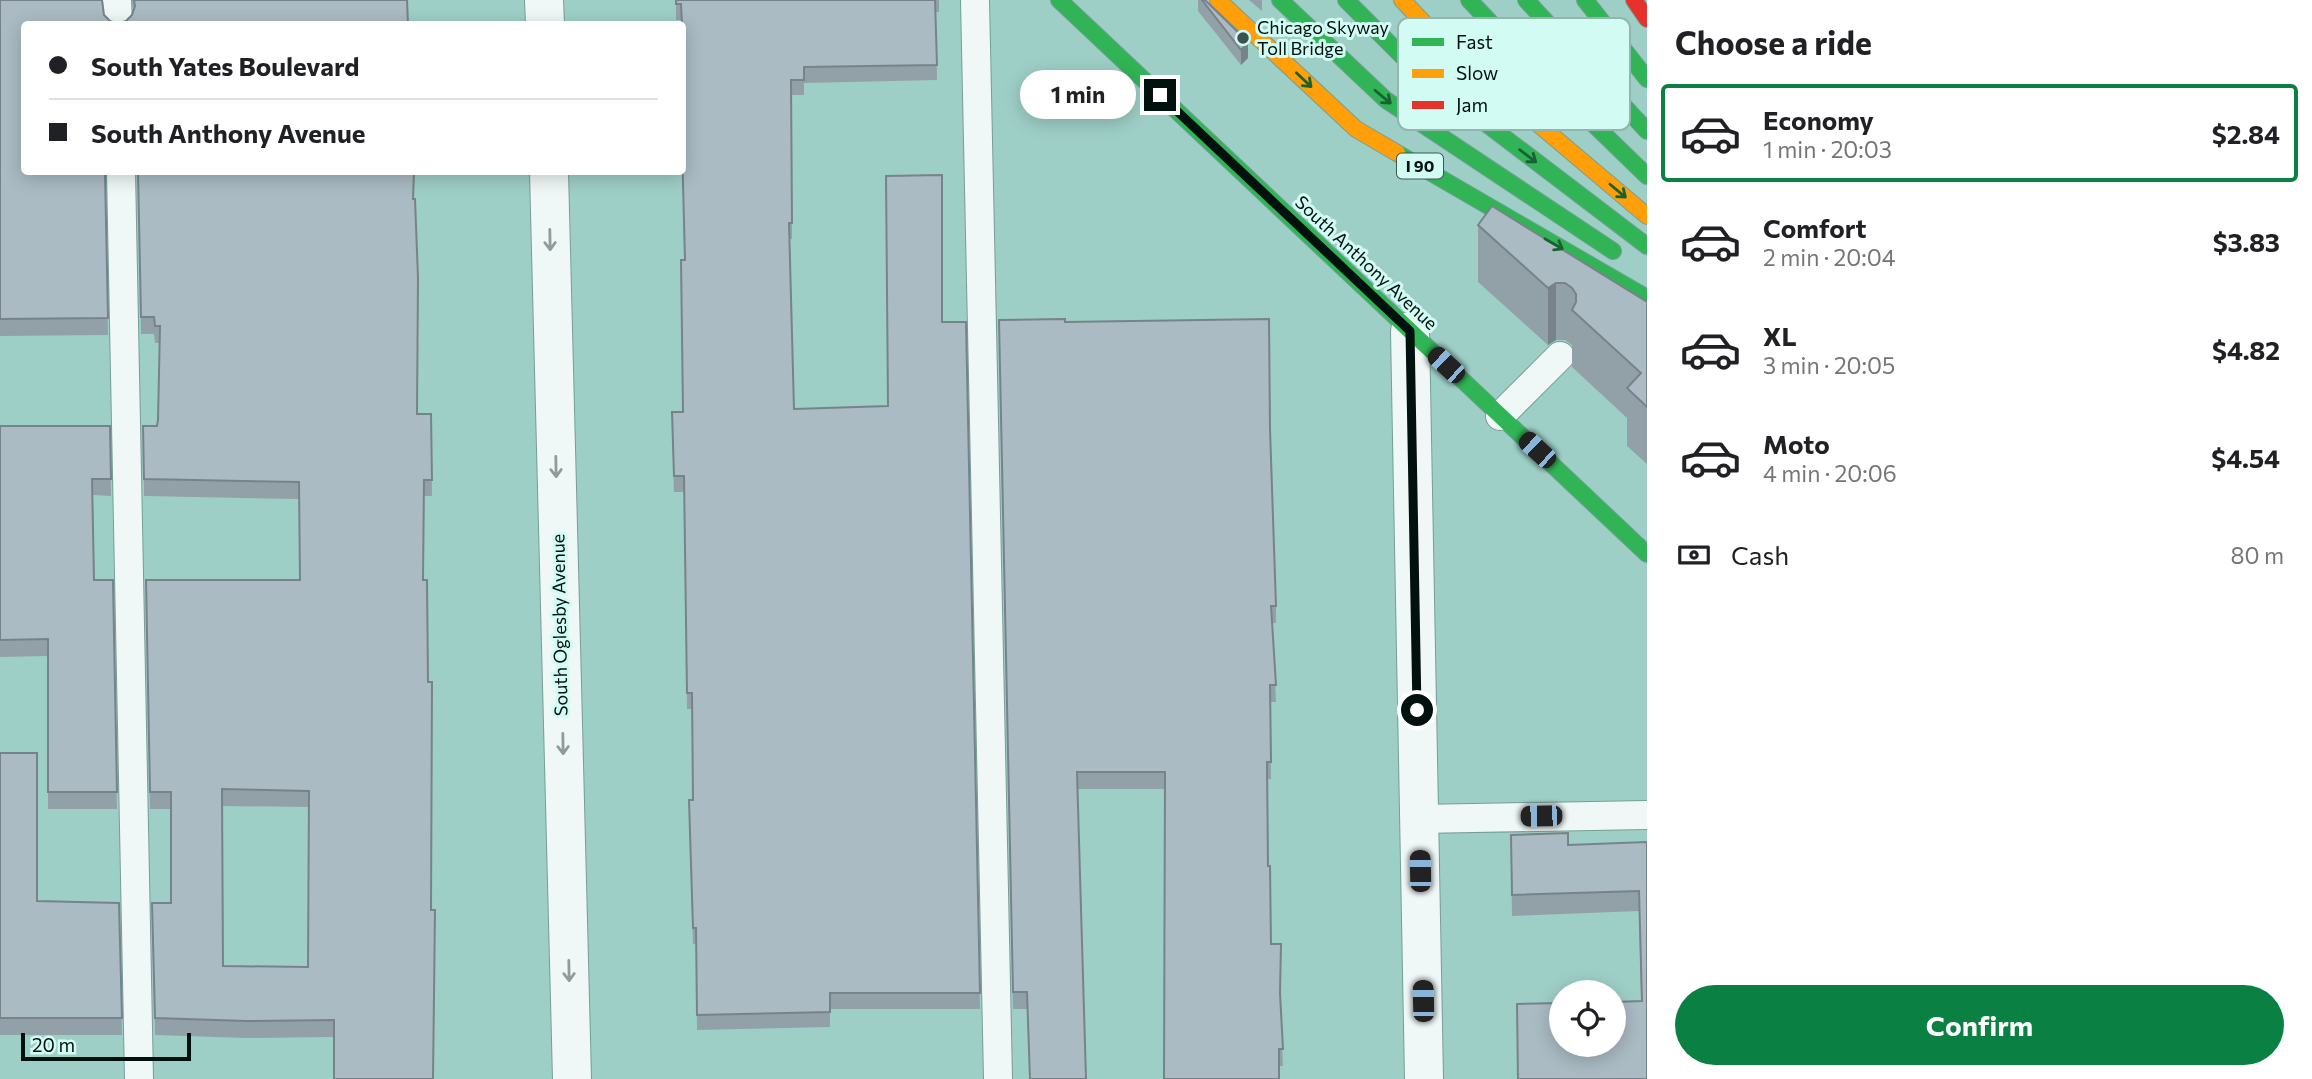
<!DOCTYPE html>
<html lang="en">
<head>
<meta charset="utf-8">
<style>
  :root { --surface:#fff; --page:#f2f2f2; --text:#202124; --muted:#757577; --line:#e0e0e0; --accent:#0b8043 }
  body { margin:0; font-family:Commissioner,sans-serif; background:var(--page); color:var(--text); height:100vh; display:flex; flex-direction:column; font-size:26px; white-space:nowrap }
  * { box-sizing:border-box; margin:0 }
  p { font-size:23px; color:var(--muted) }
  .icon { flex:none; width:38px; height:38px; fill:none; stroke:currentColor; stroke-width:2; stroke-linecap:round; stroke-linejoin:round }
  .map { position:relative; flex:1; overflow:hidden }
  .sheet { display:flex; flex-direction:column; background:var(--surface); width:665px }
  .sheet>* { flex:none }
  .hud { position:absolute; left:21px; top:21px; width:665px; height:154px; border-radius:7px; box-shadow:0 4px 18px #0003; display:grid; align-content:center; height:154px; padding:0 28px; background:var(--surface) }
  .tools { position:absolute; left:1549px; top:980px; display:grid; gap:14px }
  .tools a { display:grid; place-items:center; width:77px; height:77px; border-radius:50%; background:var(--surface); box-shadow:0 4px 18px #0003; font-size:35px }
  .scale { position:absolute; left:21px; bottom:18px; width:170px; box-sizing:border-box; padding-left:7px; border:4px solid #00110e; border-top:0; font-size:19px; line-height:24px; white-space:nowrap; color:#00110e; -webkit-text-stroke:5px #d1fbf3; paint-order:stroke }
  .end { position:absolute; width:32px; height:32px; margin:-16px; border:9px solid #00110e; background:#fff; box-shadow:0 0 0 4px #fff }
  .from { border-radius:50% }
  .bubble { position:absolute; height:49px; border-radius:24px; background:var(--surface); box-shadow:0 4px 18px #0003; font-size:23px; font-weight:700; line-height:49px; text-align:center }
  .car { position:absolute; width:21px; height:42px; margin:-21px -10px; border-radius:9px; box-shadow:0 0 5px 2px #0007; background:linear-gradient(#222 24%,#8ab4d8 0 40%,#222 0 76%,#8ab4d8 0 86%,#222 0) }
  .hud b { display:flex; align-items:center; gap:24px; height:66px; font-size:26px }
  .hud b+b { border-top:2px solid var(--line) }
  .hud i { width:18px; height:18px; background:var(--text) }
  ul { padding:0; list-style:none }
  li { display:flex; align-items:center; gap:21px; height:98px; margin:0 14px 10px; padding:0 14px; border:4px solid transparent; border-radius:7px }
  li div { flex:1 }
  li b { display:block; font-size:26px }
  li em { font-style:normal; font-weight:700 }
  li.on { border-color:var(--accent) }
  li>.icon { width:63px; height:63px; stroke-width:1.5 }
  h2 { padding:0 28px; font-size:32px; line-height:84px }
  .pay { display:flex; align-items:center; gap:18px; height:77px; padding:0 28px; font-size:26px }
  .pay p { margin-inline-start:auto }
  .action { display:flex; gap:14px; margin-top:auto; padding:14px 28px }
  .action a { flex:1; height:80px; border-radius:42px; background:var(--accent); color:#fff; font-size:28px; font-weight:700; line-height:80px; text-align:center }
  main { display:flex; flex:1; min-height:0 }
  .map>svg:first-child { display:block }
</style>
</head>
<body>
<main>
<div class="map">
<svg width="1647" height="1079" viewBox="0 0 1647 1079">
  <rect width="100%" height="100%" fill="#9ecfc7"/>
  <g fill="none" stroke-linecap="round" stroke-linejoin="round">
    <g stroke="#769e98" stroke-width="30">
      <g id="lane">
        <path d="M117,0L118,24"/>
        <path d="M975,0L998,1079"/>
        <path d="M121,172L139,1079"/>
        <path d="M1500,416L1560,356"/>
        <path d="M1419,819L1647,815"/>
      </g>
    </g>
    <g stroke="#769e98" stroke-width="40">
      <g id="street">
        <path d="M544,0L545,24"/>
        <path d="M549,172L572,1079"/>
        <path d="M1410,331L1424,1079"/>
      </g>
    </g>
    <g stroke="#769e98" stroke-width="18">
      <g id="fast">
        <path d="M1059,0L1647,554"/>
        <path d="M1280,0L1386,100L1613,251"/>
        <path d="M1346,0L1417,71L1647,246"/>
        <path d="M1469,0L1511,44L1647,176"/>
        <path d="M1526,0L1647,131"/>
        <path d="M1585,0L1647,79"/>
        <path d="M1397,153L1647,298"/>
      </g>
    </g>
    <g stroke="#769e98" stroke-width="18">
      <g id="slow">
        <path d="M1218,0L1356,129L1397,153"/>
        <path d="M1402,0L1446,46L1647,216"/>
      </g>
    </g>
    <g stroke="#769e98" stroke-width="18">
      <path id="jam" d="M1634,0L1647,19"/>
    </g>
    <use href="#lane" stroke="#f0f8f7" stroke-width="28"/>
    <use href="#street" stroke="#f0f8f7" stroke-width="38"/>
    <use href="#fast" stroke="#30b455" stroke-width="16"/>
    <use href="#slow" stroke="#ff9f0a" stroke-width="16"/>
    <use href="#jam" stroke="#e5322d" stroke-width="16"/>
  </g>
  <g fill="#92a1a8" fill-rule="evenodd">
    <path d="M0,0L104,15L110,21L118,24L126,21L132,15L133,11L132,0H407L408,24H24L105,172L108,335L0,336Z"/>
    <path d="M676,0H939V12H936L937,80L804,83V95H791L792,239H789L794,409L888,406L942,322H966L980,1009H830V1027L697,1030L696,944H693L689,816L693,800L692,709H687L684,492H674L672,428L683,412L684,260L683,105L681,20H676Z"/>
    <path d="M1198,0H1205L1248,58L1241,65L1198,11Z"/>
    <path d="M1249,0H1262V11Z"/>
    <path d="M138,172L413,199L417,414H431L432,496H424L334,1037L246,1038L155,1035L152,903H171V809H150L146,580H300L299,499L144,496L143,426H157L160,343H155L154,334H141ZM222,806L309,807L308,967L223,966Z"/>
    <path d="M1478,225L1647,302V464L1627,446V418L1572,367V345L1565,340H1556L1548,345L1478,282Z"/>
    <path d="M999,320L1065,322L1270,429L1276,606V623H1272L1276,702H1270L1271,779H1267L1268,866L1271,944L1280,999L1283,1066H1279L1165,789H1077L1086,1079H1030L1027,1009H1013Z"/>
    <path d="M0,426H110L111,496L93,495L94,580H113L117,809H48V656L0,657Z"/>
    <path d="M0,753L37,901L119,903L122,1035H0Z"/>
    <path d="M1647,842V1079L1641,1001L1639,911L1512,916L1511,855L1568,845Z"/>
  </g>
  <g fill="#778388">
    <path d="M1248,42V58L1241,65V50Z"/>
    <path d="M1556,283V340L1548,345V288Z"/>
  </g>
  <g fill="#aabbc3" stroke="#778388" stroke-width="2" fill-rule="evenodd">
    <path d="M0,0H102L104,15L110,21L118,24L126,21L132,15L135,6L134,0H407L408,24H24V172H105L108,318L0,319Z"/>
    <path d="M676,0H935L937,65L804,67V80H791L792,223H789L794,409L888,406L886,176L942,175V322H966L980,993H830V1012L697,1015L696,928H693L689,800H693L692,693H687L684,476H674L672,412H683L681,260H685L682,145V105H684L682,24L681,4H676Z"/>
    <path d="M1202,0H1205L1248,42L1241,50Z"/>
    <path d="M138,172H414L413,199H415L418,278L417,414H431L432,480H424L423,580H427L428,682H432L431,910H435L433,1079H334V1020L246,1021L155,1018L152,903H171V792H150L146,580H300L299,482L144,479L143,426H157L158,420L160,326H155L154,317H141ZM222,789L309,791L308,967L223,966Z"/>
    <path d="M1492,206L1647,302V407L1627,388L1641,373L1572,310L1576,302V294L1572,288L1565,283H1556L1548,288L1478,225Z"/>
    <path d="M1065,319V322L1269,319L1270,429L1276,606H1271L1276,685H1270L1271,762H1267L1268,866H1270L1271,944H1281L1280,993L1283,1049H1279V1079H1164L1165,772H1077L1086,1079H1030L1027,992H1013L999,320Z"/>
    <path d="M0,426H110L111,479H92L94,580H113L117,792H48V639L0,640Z"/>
    <path d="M0,753H37V901L119,903L122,1018H0Z"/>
    <path d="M1568,833V845L1647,842V1079H1518L1517,1004L1561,1003V1045H1614V1002L1642,1001L1639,891L1512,895L1511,835Z"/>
  </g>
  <defs><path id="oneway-shaft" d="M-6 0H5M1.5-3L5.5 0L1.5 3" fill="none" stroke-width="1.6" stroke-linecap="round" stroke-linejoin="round" transform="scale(1.75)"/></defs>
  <g stroke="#186232">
    <use href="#oneway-shaft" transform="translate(1304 80) rotate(43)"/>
    <use href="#oneway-shaft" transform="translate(1383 97) rotate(40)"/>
    <use href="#oneway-shaft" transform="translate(1528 156) rotate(37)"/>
    <use href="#oneway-shaft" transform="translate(1618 191) rotate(40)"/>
    <use href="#oneway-shaft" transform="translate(1554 244) rotate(30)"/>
  </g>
  <g stroke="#909c9a">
    <use href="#oneway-shaft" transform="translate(550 240) rotate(89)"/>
    <use href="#oneway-shaft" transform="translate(556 467) rotate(89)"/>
    <use href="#oneway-shaft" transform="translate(563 744) rotate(89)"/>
    <use href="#oneway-shaft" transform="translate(569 971) rotate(89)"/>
  </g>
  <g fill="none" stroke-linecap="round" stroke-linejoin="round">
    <path stroke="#00110e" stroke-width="9" d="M1160,95L1410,331L1417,710"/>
  </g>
  <circle fill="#37544f" stroke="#d1fbf3" stroke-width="2.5" cx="1243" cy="38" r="7"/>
  <g text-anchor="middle" stroke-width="6" stroke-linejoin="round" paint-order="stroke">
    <rect fill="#d1fbf3" stroke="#3f5753" stroke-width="2" x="1397" y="153.5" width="46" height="25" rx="5"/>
    <g font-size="16" font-weight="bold" fill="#00110e">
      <text x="1420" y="172">I 90</text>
    </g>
    <g font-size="18" fill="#00110e" stroke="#d1fbf3" text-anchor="start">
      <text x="1257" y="34">Chicago Skyway<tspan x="1257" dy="21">Toll Bridge</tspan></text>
    </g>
    <g font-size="18" fill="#00110e" stroke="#d1fbf3">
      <text transform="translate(1366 263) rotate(43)" y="6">South Anthony Avenue</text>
      <text transform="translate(560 625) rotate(-91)" y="6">South Oglesby Avenue</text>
    </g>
  </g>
  <rect x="1398" y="18" width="232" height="112" rx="10" fill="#d1fbf3" stroke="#92b5ae" stroke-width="2"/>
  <rect x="1412" y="38" width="32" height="8" fill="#30b455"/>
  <rect x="1412" y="69" width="32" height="9" fill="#ff9f0a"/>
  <rect x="1412" y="101" width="32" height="8" fill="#e5322d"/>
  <g font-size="19" fill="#00110e">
    <text x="1456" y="49">Fast</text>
    <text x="1456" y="80">Slow</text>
    <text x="1456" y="112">Jam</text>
  </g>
</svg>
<div class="tools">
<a><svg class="icon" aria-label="locate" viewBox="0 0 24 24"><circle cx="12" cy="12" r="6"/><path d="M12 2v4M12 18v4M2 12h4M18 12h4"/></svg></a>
</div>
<div class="scale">20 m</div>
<i class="end from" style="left:1417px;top:710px"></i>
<i class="end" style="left:1160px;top:95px"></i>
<div class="bubble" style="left:1020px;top:70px;width:116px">1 min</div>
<i class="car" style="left:1446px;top:365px;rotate:313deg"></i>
<i class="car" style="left:1537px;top:450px;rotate:313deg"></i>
<i class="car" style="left:1541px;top:816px;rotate:269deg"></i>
<i class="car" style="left:1420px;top:871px;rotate:359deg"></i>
<i class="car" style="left:1423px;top:1001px;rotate:359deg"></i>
<div class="hud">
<b><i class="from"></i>South Yates Boulevard</b>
<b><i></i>South Anthony Avenue</b>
</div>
</div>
<section class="sheet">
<h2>Choose a ride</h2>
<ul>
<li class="on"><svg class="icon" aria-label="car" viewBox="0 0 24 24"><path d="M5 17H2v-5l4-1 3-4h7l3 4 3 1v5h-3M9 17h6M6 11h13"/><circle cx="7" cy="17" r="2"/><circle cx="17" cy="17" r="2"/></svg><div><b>Economy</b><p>1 min · 20:03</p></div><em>$2.84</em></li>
<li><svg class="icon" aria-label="car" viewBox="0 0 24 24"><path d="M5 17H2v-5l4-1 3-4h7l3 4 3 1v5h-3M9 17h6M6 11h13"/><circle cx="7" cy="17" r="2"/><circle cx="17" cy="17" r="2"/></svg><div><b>Comfort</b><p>2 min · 20:04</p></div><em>$3.83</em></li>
<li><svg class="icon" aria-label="car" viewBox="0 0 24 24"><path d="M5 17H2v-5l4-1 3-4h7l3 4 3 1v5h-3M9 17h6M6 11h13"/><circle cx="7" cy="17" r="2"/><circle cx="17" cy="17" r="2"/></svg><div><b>XL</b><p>3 min · 20:05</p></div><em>$4.82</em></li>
<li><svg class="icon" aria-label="car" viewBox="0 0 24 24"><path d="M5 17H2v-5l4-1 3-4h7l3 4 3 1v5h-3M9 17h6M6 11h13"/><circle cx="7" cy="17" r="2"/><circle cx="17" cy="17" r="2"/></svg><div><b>Moto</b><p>4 min · 20:06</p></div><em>$4.54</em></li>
</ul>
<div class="pay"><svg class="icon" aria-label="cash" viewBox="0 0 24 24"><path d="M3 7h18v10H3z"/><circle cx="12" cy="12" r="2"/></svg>Cash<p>80 m</p></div>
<div class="action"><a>Confirm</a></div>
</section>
</main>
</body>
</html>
